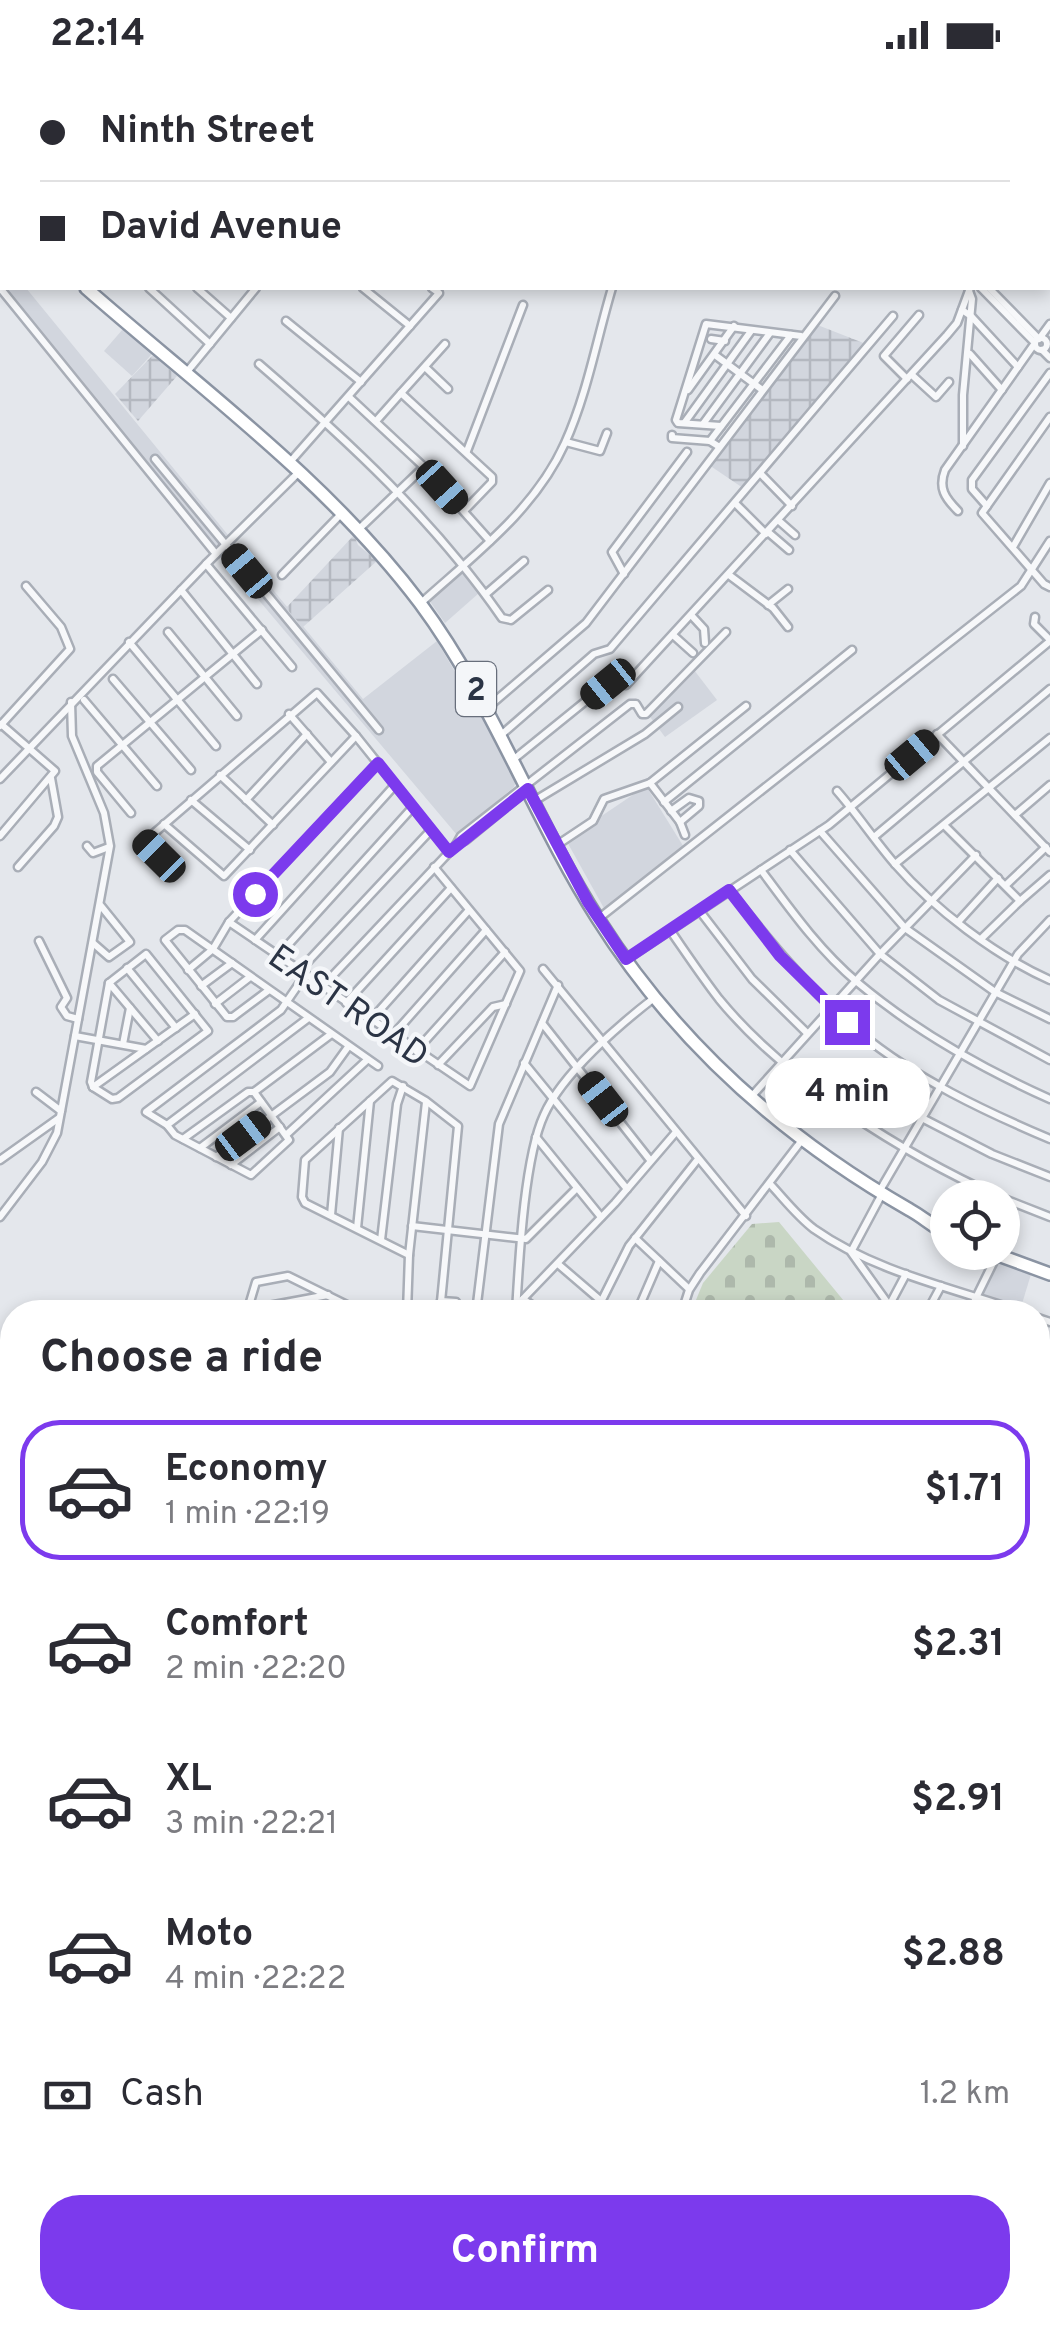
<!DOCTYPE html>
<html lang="en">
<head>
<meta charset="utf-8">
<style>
  :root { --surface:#fff; --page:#f2f2f3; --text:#2b2b33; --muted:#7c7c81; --line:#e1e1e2; --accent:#7c3aed }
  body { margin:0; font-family:Overpass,sans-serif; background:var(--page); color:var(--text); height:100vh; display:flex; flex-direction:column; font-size:38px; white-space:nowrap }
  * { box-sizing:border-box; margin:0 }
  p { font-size:32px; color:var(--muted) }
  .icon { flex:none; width:55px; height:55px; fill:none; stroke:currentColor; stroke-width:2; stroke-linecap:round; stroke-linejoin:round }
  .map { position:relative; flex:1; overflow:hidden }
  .details { position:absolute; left:0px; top:1230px; width:1050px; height:1030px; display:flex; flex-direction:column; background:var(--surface); border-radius:40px 40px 0 0; box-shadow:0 5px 15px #0003 }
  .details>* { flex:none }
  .guide { position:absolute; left:0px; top:0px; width:1050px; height:220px; box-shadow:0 5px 15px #0003; display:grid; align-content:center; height:220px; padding:0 40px; background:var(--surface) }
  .fabs { position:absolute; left:930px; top:1110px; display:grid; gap:20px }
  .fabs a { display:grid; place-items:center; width:90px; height:90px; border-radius:50%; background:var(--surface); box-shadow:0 5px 15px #0003; font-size:50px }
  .end { position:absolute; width:45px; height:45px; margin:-22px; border:12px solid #7c3aed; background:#fff; box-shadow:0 0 0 5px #fff }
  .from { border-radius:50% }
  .bubble { position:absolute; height:70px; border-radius:35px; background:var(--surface); box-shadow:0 5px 15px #0003; font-size:32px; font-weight:700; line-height:70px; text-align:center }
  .car { position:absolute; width:30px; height:60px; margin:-30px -15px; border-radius:12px; box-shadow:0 0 8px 2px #0007; background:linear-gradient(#222 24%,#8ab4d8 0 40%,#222 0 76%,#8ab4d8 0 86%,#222 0) }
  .guide b { display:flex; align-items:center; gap:35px; height:95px; font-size:38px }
  .guide b+b { border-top:2px solid var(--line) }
  .guide i { width:25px; height:25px; background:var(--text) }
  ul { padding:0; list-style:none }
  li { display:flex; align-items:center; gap:30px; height:140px; margin:0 20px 15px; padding:0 20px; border:5px solid transparent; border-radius:40px }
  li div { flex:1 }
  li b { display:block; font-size:38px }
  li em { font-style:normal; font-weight:700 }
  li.current { border-color:var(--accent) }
  li>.icon { width:90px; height:90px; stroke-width:1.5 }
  h2 { padding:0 40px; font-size:45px; line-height:120px }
  .pay { display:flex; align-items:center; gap:25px; height:110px; padding:0 40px; font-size:38px }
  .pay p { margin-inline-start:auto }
  .cta { display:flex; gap:20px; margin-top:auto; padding:20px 40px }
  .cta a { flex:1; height:115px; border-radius:40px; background:var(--accent); color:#fff; font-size:40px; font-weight:700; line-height:115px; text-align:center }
  .status { display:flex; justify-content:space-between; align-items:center; height:70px; padding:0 50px; background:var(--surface); direction:ltr }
  .status svg { height:28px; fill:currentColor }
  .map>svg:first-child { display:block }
</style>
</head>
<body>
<div class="status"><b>22:14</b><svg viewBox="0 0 49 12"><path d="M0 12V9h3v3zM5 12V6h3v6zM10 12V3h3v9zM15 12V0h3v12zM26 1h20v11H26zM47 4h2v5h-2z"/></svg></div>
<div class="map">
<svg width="1050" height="2260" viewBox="0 0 1050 2260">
  <defs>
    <pattern id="industrial-grid" width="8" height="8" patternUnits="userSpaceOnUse" patternTransform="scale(2.5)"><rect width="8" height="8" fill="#d2d6de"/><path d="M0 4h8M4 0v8" fill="none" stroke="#b4b8c0"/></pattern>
    <pattern id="cemetery-stones" width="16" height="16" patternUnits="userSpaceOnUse" patternTransform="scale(2.5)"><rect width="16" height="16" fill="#c9d6c5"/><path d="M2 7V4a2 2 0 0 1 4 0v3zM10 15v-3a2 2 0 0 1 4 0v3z" fill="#adb8ab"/></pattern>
  </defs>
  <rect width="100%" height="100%" fill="#e4e7ec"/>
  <g fill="#d2d6de">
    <path d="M0,186L2,218H26L228,465L214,480L0,218Z"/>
    <path d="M123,259L152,284L132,306L104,281Z"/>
    <path d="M232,470L363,629L437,571L504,686L516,711L514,717L457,765L219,483Z"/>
    <path d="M461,501L479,523L445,553L429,530Z"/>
    <path d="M694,600L717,630L665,667L645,640Z"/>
    <path d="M646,716L685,779L605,840L566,770Z"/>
    <path d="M996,1190L1032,1201L1021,1237L982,1227Z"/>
  </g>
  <g fill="url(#industrial-grid)">
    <path d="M815,254L866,274L743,418L709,395Z"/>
    <path d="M153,285L177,306L138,351L115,324Z"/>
    <path d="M354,465L358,475L377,491L303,557L286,538Z"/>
  </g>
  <path fill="url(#cemetery-stones)" d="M779,1152L853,1242H691L703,1213L752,1154Z"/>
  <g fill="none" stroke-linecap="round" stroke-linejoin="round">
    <path stroke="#9fb4cc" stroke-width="2.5" d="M1050,1537C1043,1556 1043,1572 1050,1590"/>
    <g stroke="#9fb4cc" stroke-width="9">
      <path d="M1038,1505L1050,1499"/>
      <path d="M335,2248V2260"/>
    </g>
    <g stroke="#a9aeb7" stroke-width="11">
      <g id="minor">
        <path d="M23,0L24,2"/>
        <path d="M54,0L55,2"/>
        <path d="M87,0L88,2"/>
        <path d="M116,0V2"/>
        <path d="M228,0L229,2"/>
        <path d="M299,0L300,2"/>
        <path d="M364,0V2"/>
        <path d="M420,0L421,2"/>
        <path d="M595,0L601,2"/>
        <path d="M980,0L981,2"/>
        <path d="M957,1L971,0"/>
        <path d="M322,2L333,0"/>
        <path d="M576,2L577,0"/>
        <path d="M620,2V0"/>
        <path d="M838,2L839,0"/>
        <path d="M866,2L867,0"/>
        <path d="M0,28L2,34"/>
        <path d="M1048,57L1050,54"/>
        <path d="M0,88L2,90"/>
        <path d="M1048,97L1050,95"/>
        <path d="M1048,119L1050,122"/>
        <path d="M1048,164L1050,167"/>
        <path d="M0,218L216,484"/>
        <path d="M149,218L210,274"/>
        <path d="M197,218L231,248"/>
        <path d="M363,218L410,256"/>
        <path d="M989,218L1039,269L1050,254"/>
        <path d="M962,240L971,246L1018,297"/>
        <path d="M286,251L361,312"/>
        <circle cx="1041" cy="274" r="6"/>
        <path d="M711,269L725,271"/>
        <path d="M1042,280L1050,288"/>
        <path d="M970,284L1002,320"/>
        <path d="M715,285L761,319"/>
        <path d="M259,294C347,370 435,451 502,548L511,550L548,520"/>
        <path d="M425,297L448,319"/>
        <path d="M186,303L256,218"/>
        <path d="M912,305L936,327L949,312"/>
        <path d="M907,309L884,286L919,245"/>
        <path d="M688,320L734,256"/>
        <path d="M401,323L445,274"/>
        <path d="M349,327L424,397L490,471"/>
        <path d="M1050,347L982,443L1044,514L1050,517"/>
        <path d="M377,350L401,323L492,407V412L464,441"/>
        <path d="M685,352L751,261"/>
        <path d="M703,354L770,263"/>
        <path d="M721,356L678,353L676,350L706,254L801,266"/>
        <path d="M672,365V368L710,371L718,376"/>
        <path d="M710,371L791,265"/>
        <path d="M566,372L600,381L607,363"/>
        <path d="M963,376V325L972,229L969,221"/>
        <path d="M467,381L523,235"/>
        <path d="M155,389L379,660"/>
        <path d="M290,392L439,223L432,218"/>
        <path d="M760,403L792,436"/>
        <path d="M735,433L766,464"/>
        <path d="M987,436L972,419V410L1050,303"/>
        <path d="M958,441C945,428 938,418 945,400L1035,273L981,218"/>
        <path d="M778,450L795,465"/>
        <path d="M358,460L424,397"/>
        <path d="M768,462L789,480"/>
        <path d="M1013,477L1050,413"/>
        <path d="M206,494L292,597"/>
        <path d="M624,504L612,482L687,382"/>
        <path d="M282,505L341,444"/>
        <path d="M729,505L773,538L788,557"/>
        <path d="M181,520L257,614"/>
        <path d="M486,524L524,491"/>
        <path d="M421,533C474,485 535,440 565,373C587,325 597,268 612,218"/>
        <path d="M768,535L788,519"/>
        <path d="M692,546L704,559L705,573"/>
        <path d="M1035,547L1034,554L1050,570"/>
        <path d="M168,562L237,646"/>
        <path d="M673,565L693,583"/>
        <path d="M129,572L216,676"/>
        <path d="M113,609L191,700"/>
        <path d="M84,630L157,716"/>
        <path d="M487,638L586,553L835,226"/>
        <path d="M289,644L331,692"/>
        <path d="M0,656L70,579L61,557L26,516"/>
        <path d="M937,664L1050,782"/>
        <path d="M501,665L594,584L610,579L893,246"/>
        <path d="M514,689L608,613L626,615L947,265L957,253L970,218"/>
        <path d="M220,705L273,755"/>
        <path d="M0,709L206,494L299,402"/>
        <path d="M650,713L680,752L685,765"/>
        <path d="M837,721C858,745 875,771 895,794C934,839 996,886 1050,910"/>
        <path d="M191,730L250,780"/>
        <path d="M246,730L307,664"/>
        <path d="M534,731L645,664L678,637"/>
        <path d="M664,732L852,580"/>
        <path d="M671,741L689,728L699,731V736L680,752"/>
        <path d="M131,743L97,702V696L262,560"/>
        <path d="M1015,745L1050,715"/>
        <path d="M164,754L224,806L356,666"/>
        <path d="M944,755L1020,831L1050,805"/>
        <path d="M820,761L905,858L995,922L1050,949"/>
        <path d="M0,766L55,701L1,654"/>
        <path d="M874,767L1050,619"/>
        <path d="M144,771L173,800"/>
        <path d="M456,775L461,766L630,634H636L642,644H646L726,562"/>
        <path d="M557,775L593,751L604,729L650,713L746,636"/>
        <path d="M87,776L93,783L109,777"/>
        <path d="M138,777L317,623L356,666L449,782"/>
        <path d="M790,780L880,884L939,930L1050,990"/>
        <path d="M895,794L1050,668"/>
        <path d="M18,797L54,756L58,747L51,708"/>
        <path d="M761,800C790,839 819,880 857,912C915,961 981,998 1050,1029"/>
        <path d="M1006,815L1046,777"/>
        <path d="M729,820C770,872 810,921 860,963C916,1009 984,1041 1050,1069"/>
        <path d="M699,840L752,909L807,963"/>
        <path d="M598,849L1021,516L1050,471"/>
        <path d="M229,852L470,1016L520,901L434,797"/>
        <path d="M958,852L998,808"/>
        <path d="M670,860C686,883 702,907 719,929C787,1012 904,1084 1001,1128"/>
        <path d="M982,868L1020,831"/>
        <path d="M255,870L395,715"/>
        <path d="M39,871L67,928L61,937L67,946L78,949"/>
        <path d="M93,873L109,887L130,872L101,836"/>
        <path d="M278,886L413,737"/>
        <path d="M627,889L829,755L1050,571"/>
        <path d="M127,898L176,958"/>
        <path d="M543,899L746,1146"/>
        <path d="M188,900L213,879L229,852L378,693"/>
        <path d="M299,901L431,760"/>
        <path d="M201,916L232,893"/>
        <path d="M322,917L456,775L466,770L528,719"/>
        <path d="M269,920L233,947H227L165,870L178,860H185L378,996"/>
        <path d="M346,933L451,818"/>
        <path d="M215,934L250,907"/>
        <path d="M371,950L469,840"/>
        <path d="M542,953L650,1090"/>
        <path d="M393,965L486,860"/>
        <path d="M75,966L146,979"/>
        <path d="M123,974L130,938"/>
        <path d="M416,981L505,882"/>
        <path d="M524,993L627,1119"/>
        <path d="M438,995L493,937L506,934"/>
        <path d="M93,1017L112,1029L118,1028L208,961L146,884L109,913L158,971"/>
        <path d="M93,1017L195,944"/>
        <path d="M93,1017L91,1012L109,913"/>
        <path d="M36,1022L61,1041"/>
        <path d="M254,1022L289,1070L251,1105L175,1065L167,1055L146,1042L281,940L305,905"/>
        <path d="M751,1027L880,884L976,785"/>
        <path d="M922,1048L992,1084L1050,1107"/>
        <path d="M167,1055L307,949"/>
        <path d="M286,1065L367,990"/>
        <path d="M536,1067L601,1147"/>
        <path d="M183,1069L248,1022H254L330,965"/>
        <path d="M200,1078L261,1032"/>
        <path d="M216,1087L330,1002L348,977"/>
        <path d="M0,1090L59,1048"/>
        <path d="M231,1095L280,1057"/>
        <path d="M771,1115C784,1129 798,1147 814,1159C875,1202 953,1218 1022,1242"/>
        <path d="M879,1122L1018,884L1050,850"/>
        <path d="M882,1124L851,1182L894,1242"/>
        <path d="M1002,1128L1050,1147"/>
        <path d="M331,1145L339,1058"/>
        <path d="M0,1147L42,1092L57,1063L110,776L104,743L72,666L71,632"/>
        <path d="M412,1156L526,1169L577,1118"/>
        <path d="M357,1158L370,1031"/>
        <path d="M635,1168L689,1219"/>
        <path d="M381,1170L397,1034L403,1016"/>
        <path d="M409,1185L305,1133L302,1127L305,1090L392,1011L426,1031L458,1056L440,1242"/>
        <path d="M558,1194L600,1230"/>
        <path d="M523,1229L542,1242"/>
        <path d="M441,1231L456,1232"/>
        <path d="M518,1234L615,1133L676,1062"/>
        <path d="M889,1236L906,1204"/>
        <path d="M247,1240L328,1225"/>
        <path d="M247,1242L256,1212L288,1206L361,1242"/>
        <path d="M407,1242L409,1185L426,1032"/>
        <path d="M476,1242L499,1054L558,915"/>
        <path d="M516,1242C519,1192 524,1088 544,1045C562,1004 619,955 654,928"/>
        <path d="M596,1242L629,1176L698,1089"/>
        <path d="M637,1242L659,1191"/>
        <path d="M682,1242L689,1220L700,1203L802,1070"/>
        <path d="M927,1242L941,1216"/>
        <path d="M969,1242L997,1185"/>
        <path d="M1038,1248L1050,1252"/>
        <path d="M1038,1326L1050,1315"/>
        <path d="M1038,1359L1050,1374"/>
        <path d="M1038,1413L1050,1428"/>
        <path d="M1038,1512L1050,1508"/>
        <path d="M1050,1519C1034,1544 1034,1575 1050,1600"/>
        <path d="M0,1556L12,1582"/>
        <path d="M1038,1614L1050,1602"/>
        <path d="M0,1646L12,1659"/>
        <path d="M1038,1646L1050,1634"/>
        <path d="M0,1678L12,1709"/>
        <path d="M1038,1679L1050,1666"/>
        <path d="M1038,1709L1050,1695"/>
        <path d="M1038,1746L1050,1732"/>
        <path d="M0,1819L3,1831L0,1836"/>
        <path d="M0,1889L12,1905"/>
        <path d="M0,1944L12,1959"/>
        <path d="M0,1982L7,1990"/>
        <path d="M0,1993L12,1986"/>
        <path d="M0,2001L12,2000"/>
        <path d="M0,2023L12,2025"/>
        <path d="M0,2047L12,2051"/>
        <path d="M0,2070L12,2075"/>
        <path d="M0,2094L12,2098"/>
        <path d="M0,2118L12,2124"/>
        <path d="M0,2143L12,2152"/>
        <path d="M0,2167L12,2180"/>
        <path d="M1038,2170L1050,2166"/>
        <path d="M0,2185L12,2186"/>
        <path d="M0,2201L12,2203"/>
        <path d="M0,2206L12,2208"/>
        <path d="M0,2221L12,2222"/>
        <path d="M0,2245L12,2246"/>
        <path d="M26,2248L86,2254"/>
        <path d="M422,2248L428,2260"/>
        <path d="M605,2248L610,2260"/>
        <path d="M646,2248L651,2260"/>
        <path d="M685,2248L691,2260"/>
        <path d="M725,2248L729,2260"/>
        <path d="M809,2248L814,2260"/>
        <path d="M107,2260L112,2256L132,2260"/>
        <path d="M149,2260L171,2253L172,2248"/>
        <path d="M346,2260V2248"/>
        <path d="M539,2260L566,2248"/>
        <path d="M698,2260L721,2248"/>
        <path d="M771,2260L791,2248"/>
        <path d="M902,2260L903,2248"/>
        <path d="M939,2260L942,2248"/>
      </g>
    </g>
    <g stroke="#8b94a3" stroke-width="16">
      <g id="highway">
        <path d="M0,141L2,143"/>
        <path d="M86,218C200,318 328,411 420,533C493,631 533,747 598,849C676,972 784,1068 910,1140C923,1147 934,1158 948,1164"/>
        <path d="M990,1182L1050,1204"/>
      </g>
    </g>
    <use href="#minor" stroke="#f7f8fa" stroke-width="6"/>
    <use href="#highway" stroke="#fff" stroke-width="11"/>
  </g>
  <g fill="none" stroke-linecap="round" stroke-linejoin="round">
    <path stroke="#7c3aed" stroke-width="12" d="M255,824L378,693L449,782L528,719L588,832L626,889L729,820L780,886L847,952"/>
  </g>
  <g text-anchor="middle" stroke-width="9" stroke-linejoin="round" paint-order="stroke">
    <rect fill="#f4f6f9" stroke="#676e7b" stroke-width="2.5" x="456" y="592" width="40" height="54" rx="8"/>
    <g font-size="32" font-weight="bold" fill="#2b3445">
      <text x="476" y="630">2</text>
    </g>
    <g font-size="35" fill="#2b3445" stroke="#f4f6f9">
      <text transform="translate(349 935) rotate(35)" y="12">EAST ROAD</text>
    </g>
  </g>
</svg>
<div class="fabs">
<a><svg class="icon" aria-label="locate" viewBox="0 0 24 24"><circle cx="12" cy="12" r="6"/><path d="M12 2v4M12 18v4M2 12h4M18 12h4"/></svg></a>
</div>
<i class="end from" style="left:255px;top:824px"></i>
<i class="end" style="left:847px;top:952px"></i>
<div class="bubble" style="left:765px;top:988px;width:165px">4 min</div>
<i class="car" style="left:442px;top:417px;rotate:138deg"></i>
<i class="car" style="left:247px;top:501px;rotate:320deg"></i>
<i class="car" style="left:608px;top:614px;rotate:231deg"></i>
<i class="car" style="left:912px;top:685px;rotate:50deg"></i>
<i class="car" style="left:159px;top:786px;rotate:315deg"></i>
<i class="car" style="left:603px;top:1029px;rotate:322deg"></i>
<i class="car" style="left:243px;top:1066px;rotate:53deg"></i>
<div class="guide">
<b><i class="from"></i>Ninth Street</b>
<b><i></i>David Avenue</b>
</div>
<section class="details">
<h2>Choose a ride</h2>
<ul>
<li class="current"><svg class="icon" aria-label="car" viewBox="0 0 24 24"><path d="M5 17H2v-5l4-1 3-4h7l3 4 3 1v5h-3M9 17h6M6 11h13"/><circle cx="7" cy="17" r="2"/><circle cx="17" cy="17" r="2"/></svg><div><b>Economy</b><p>1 min · 22:19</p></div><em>$1.71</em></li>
<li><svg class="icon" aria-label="car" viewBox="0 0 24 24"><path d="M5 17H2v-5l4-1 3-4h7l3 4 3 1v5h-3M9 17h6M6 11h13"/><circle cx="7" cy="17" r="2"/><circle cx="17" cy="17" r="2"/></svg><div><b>Comfort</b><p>2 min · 22:20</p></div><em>$2.31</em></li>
<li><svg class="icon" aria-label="car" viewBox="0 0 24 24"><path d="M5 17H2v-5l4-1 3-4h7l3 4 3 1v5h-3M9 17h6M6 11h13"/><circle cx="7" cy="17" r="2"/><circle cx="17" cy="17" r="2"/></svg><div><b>XL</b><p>3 min · 22:21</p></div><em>$2.91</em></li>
<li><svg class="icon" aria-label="car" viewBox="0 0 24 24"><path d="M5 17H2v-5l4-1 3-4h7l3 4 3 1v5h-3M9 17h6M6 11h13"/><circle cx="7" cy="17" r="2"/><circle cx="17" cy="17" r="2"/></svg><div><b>Moto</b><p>4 min · 22:22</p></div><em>$2.88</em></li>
</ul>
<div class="pay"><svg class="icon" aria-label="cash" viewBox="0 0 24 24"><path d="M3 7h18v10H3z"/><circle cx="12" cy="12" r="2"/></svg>Cash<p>1.2 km</p></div>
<div class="cta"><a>Confirm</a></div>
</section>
</div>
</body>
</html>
